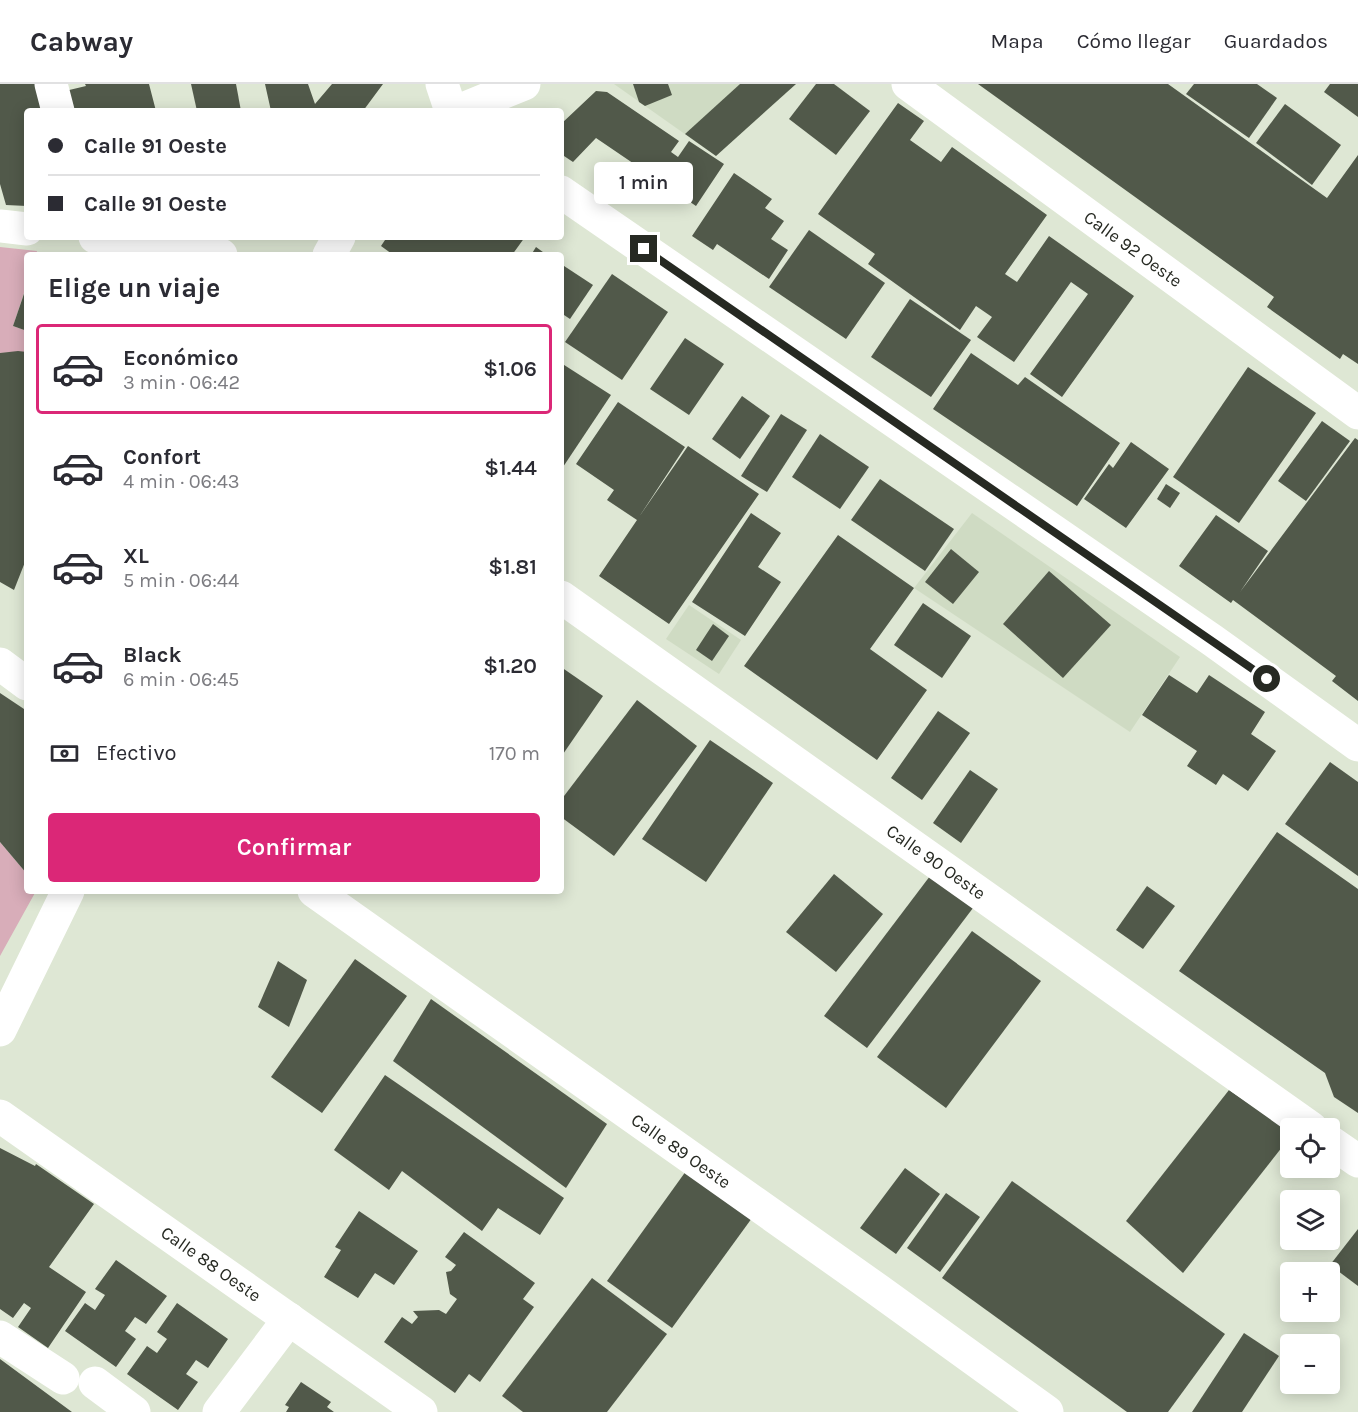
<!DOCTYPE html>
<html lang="es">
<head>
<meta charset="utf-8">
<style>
  :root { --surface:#fff; --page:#f7f7f7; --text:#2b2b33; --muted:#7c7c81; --line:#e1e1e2; --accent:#db2777 }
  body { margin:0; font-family:Karla,sans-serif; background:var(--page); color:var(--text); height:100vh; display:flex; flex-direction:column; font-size:22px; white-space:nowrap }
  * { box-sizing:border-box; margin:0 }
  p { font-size:20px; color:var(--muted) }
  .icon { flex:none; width:33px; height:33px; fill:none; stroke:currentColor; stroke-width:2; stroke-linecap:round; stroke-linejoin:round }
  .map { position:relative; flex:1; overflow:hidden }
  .drawer { position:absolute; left:24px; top:168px; width:540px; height:642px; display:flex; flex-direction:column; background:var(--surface); border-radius:6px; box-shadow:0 3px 15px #0003 }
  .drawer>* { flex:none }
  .guide { position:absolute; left:24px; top:24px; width:540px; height:132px; border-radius:6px; box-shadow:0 3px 15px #0003; display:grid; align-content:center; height:132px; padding:0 24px; background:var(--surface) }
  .buttons { position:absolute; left:1280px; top:1034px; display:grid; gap:12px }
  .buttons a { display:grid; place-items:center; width:60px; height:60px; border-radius:6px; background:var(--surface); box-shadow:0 3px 15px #0003; font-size:30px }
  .end { position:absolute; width:27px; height:27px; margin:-14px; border:8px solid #262922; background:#fff; box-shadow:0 0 0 3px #fff }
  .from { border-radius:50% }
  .bubble { position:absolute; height:42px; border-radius:6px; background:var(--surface); box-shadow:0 3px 15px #0003; font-size:20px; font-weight:600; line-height:42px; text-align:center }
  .guide b { display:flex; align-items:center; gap:21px; height:57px; font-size:22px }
  .guide b+b { border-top:2px solid var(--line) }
  .guide i { width:15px; height:15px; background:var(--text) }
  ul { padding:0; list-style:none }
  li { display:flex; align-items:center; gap:18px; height:90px; margin:0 12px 9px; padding:0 12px; border:3px solid transparent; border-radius:6px }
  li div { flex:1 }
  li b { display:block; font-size:22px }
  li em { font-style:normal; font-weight:600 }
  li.current { border-color:var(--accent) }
  li>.icon { width:54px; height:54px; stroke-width:1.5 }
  h2 { padding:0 24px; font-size:27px; line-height:72px }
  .pay { display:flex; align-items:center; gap:15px; height:66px; padding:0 24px; font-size:22px }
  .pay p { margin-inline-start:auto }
  .cta { display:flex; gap:12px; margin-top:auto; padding:12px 24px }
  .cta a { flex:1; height:69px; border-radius:6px; background:var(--accent); color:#fff; font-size:24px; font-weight:600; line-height:69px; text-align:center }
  header { display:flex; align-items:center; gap:36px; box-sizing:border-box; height:84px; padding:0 30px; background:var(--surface); border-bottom:2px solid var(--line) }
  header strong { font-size:28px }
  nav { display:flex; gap:33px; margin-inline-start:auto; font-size:21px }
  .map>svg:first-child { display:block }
</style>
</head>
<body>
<header>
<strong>Cabway</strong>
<nav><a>Mapa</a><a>Cómo llegar</a><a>Guardados</a></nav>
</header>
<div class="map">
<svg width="1358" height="1328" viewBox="0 0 1358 1328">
  <rect width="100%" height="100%" fill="#dee7d4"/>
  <g fill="#cfdbc3">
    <path d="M614,0H796L716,72Z"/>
    <path d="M972,429L1180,573L1130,648L914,504Z"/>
    <path d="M689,521L741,556L719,590L666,555Z"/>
  </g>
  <g fill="#d8adb9">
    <path d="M0,163L37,167L36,171H27V200L13,242L27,247V268L0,269Z"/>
    <path d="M0,758L27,790V807H36L0,872Z"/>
  </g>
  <g fill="#51594a">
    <path d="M0,0H36L42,27H27V122L6,121L0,100Z"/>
    <path d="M85,0H149L156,27H70L65,7L86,2Z"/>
    <path d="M191,0H236L241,27H197Z"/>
    <path d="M265,0H308L315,20L332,0H383L363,27H271Z"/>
    <path d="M633,0H668L672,11L645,22L639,18Z"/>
    <path d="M740,0H796L716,72L685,50Z"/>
    <path d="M816,0H834L870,27L836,71L789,35Z"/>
    <path d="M978,0H1168L1327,114L1358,71V280L1343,270L1340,275L1267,223L1274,213Z"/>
    <path d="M1194,0H1257L1277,14L1249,54L1186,10Z"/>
    <path d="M1330,0H1358V33L1324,8Z"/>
    <path d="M596,7L607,8L679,57L671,68L678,73L689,57L724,80L696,122L596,54L573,78L561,70V40Z"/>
    <path d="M898,19L924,37L910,56L941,78L952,63L1047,131L1005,190L1017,198L1049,152L1134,212L1062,313L1030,290L1088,210L1071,198L1014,278L977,253L992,233L976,222L960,246L868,180L875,170L818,130Z"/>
    <path d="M1285,20L1341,61L1312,101L1256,59Z"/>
    <path d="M734,89L772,115L765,124L784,137L771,155L788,166L769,195L717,160L713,166L692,152Z"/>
    <path d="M809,146L885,199L846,255L769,203Z"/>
    <path d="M387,153H525L512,171H391L392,170L381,162Z"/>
    <path d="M536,163L547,171H531Z"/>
    <path d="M561,180L593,201L570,235L561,229Z"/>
    <path d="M612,190L668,228L622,296L565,258Z"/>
    <path d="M27,201V247L13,242Z"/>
    <path d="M910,215L971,256L931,313L871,273Z"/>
    <path d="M685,254L724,280L689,331L650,305Z"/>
    <path d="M18,267L27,268V473L14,506L0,498V269Z"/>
    <path d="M971,269L1018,301L1025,293L1120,359L1077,422L933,325Z"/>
    <path d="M561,279L611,311L561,386Z"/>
    <path d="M1248,283L1316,329L1239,439L1173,393Z"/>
    <path d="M742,312L770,332L740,375L712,355Z"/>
    <path d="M618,318L685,363L639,433L688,362L759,410L669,540L599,492L637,436L607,416L614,406L576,380Z"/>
    <path d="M781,330L807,346L767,408L741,392Z"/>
    <path d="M1322,337L1350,357L1306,417L1278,397Z"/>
    <path d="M820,350L869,383L840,425L792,393Z"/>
    <path d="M1355,354L1358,356V617L1332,597L1336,592L1233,516L1231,519L1179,482L1216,431L1268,467L1240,508Z"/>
    <path d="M1131,358L1169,385L1126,444L1084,415L1109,380L1113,384Z"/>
    <path d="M880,395L954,445L925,487L851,436Z"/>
    <path d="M1166,400L1180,409L1170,424L1157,415Z"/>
    <path d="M751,429L781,449L758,483L781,498L745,552L692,518Z"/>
    <path d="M838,451L914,504L870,565L927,606L877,676L744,582Z"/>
    <path d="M951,465L979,488L953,520L925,498Z"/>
    <path d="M1049,487L1111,541L1063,594L1003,540Z"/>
    <path d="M923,519L971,552L942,594L894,561Z"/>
    <path d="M713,540L729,552L712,577L696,566Z"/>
    <path d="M561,583L603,612L561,673Z"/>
    <path d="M1169,591L1197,609L1209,591L1265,628L1251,650L1276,667L1248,707L1223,690L1216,701L1187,682L1197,667L1142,631Z"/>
    <path d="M0,609L27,627V790L0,758Z"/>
    <path d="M637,616L697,662L614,772L561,733V716Z"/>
    <path d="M938,627L970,649L922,716L891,694Z"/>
    <path d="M710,656L773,699L706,798L642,755Z"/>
    <path d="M1330,678L1358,698V792L1285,740Z"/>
    <path d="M970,686L998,705L961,759L933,739Z"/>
    <path d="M1277,748L1358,805V1029L1334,1013L1325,989L1179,887Z"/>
    <path d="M834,790L883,830L836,888L786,848Z"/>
    <path d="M930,792L973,824L867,964L824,932Z"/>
    <path d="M1147,802L1175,822L1143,865L1116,846Z"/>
    <path d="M972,847L1041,897L946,1024L877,973Z"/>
    <path d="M355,875L407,912L322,1029L271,993Z"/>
    <path d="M278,877L307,896L289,943L258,923Z"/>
    <path d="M431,915L607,1040L566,1104L393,977Z"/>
    <path d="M385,991L564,1114L540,1151L498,1124L482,1147L402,1087L389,1106L334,1066Z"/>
    <path d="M1229,1006L1290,1047V1053L1183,1189L1126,1137Z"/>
    <path d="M0,1064L35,1082L36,1080L94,1120L49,1183L86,1208L48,1264L18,1243L31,1224L24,1219L13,1234L0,1225Z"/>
    <path d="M905,1084L940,1110L896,1170L860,1144Z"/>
    <path d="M686,1087L752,1134L672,1244L607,1197Z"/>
    <path d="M1012,1097L1225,1250L1168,1328H1127L942,1194Z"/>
    <path d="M946,1109L980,1133L940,1188L907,1164Z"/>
    <path d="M359,1127L418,1167L394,1201L375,1189L358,1214L324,1193L341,1166L335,1163Z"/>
    <path d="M1358,1145V1202L1330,1181Z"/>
    <path d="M464,1148L535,1199L523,1215L534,1223L480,1298L469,1290L455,1309L384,1258L402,1233L412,1240L418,1233L413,1227L439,1226L446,1230L457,1215L450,1210L446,1188L451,1187L456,1181L445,1173Z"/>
    <path d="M116,1176L167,1212L146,1240L135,1233L125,1247L136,1255L116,1283L65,1247L85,1219L95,1226L105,1211L95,1205Z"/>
    <path d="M592,1194L667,1250L607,1328H523L502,1312Z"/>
    <path d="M177,1219L228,1255L208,1284L196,1276L186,1290L198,1298L178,1326L127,1290L147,1262L157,1269L167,1255L157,1248Z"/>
    <path d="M1244,1249L1279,1272L1242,1328H1192Z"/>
    <path d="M0,1275L38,1303L72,1328H0Z"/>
    <path d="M301,1298L331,1318L327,1323L334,1328H286L289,1323L285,1321Z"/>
  </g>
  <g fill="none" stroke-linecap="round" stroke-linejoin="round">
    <g stroke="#fff" stroke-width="33">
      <path d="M51,0L58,27"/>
      <path d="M442,0L451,27"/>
      <path d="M908,0L1358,329"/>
      <path d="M561,108L1212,556L1358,661"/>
      <path d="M0,142L27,145"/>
      <path d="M95,153L221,171"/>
      <path d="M561,513L1311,1044"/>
      <path d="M0,580L27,600"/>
      <path d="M314,807L878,1206L1047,1328"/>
      <path d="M0,1032L421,1328"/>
      <path d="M1329,1057L1358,1077"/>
      <path d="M0,1253L63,1294"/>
      <path d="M95,1299L134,1328"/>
      <path d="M219,1328L289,1235"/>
    </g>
    <g stroke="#fff" stroke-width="33">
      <path d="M458,27L524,0"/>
      <path d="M329,171L339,153"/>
      <path d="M0,946L68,807"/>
    </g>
  </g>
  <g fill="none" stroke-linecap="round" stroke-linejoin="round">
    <path stroke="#262922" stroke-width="8" d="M644,165L1267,595"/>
  </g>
  <g text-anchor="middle" stroke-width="6" stroke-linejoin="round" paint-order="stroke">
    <g font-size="18" fill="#262922" stroke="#fff">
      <text transform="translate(1133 165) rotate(36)" y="6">Calle 92 Oeste</text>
      <text transform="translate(936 778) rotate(35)" y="6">Calle 90 Oeste</text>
      <text transform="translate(681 1067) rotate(35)" y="6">Calle 89 Oeste</text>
      <text transform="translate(211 1180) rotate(35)" y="6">Calle 88 Oeste</text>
    </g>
  </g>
</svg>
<div class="buttons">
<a><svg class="icon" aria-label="locate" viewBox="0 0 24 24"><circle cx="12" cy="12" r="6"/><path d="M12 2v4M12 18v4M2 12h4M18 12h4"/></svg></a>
<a><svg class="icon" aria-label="layers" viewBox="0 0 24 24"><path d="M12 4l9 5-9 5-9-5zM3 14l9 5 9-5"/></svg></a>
<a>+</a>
<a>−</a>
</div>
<i class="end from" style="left:1267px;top:595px"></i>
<i class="end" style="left:644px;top:165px"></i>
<div class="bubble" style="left:594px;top:78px;width:99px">1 min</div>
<div class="guide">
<b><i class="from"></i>Calle 91 Oeste</b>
<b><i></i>Calle 91 Oeste</b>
</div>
<section class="drawer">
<h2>Elige un viaje</h2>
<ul>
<li class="current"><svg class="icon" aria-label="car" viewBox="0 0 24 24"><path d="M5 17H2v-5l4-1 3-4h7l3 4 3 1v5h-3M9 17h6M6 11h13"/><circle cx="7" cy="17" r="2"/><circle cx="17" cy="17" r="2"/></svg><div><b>Económico</b><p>3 min · 06:42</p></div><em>$1.06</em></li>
<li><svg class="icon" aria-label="car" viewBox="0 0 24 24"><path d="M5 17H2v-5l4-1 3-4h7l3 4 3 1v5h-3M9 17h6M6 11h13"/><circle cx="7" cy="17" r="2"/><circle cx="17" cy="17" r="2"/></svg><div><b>Confort</b><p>4 min · 06:43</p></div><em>$1.44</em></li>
<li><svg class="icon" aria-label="car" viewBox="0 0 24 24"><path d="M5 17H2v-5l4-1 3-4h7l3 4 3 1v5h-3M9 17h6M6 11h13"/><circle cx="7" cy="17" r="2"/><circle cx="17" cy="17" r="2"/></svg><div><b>XL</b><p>5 min · 06:44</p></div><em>$1.81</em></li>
<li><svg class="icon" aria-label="car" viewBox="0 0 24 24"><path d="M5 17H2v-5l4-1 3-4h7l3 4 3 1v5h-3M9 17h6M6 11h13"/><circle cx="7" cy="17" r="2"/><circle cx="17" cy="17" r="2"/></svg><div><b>Black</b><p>6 min · 06:45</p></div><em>$1.20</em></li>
</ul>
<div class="pay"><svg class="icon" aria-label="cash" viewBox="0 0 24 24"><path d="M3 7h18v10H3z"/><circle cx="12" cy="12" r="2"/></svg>Efectivo<p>170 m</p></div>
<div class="cta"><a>Confirmar</a></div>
</section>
</div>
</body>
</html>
